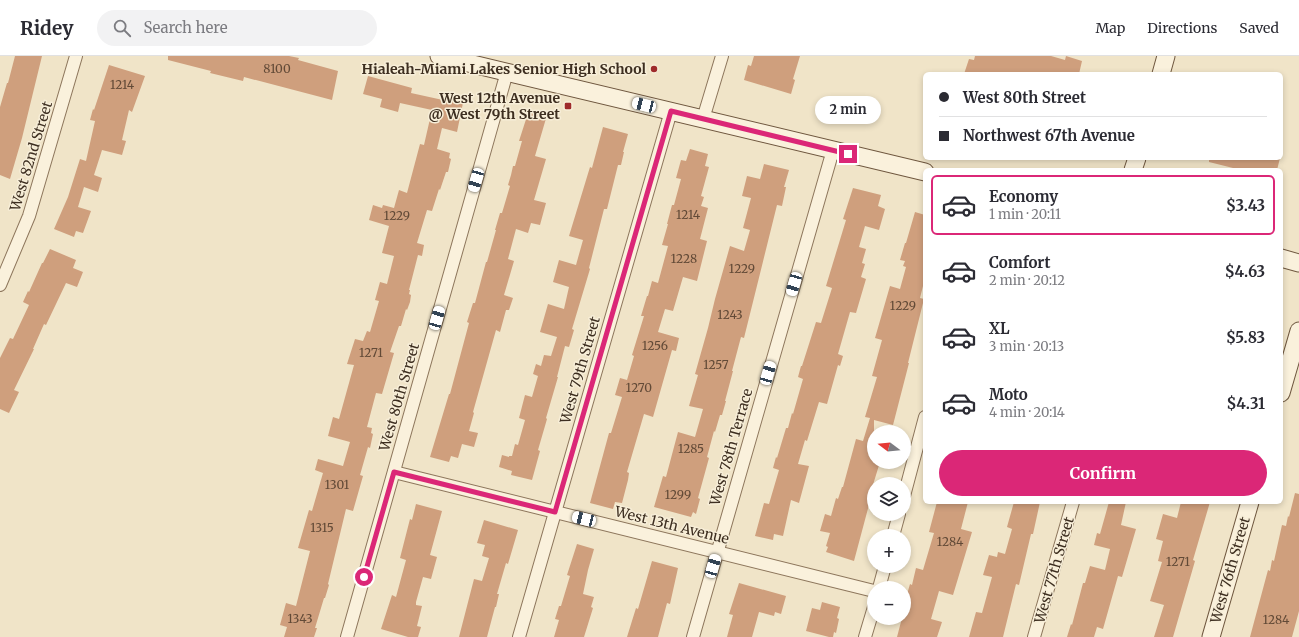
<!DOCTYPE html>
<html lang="en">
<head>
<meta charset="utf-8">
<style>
  :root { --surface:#fff; --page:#f2f2f3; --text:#2b2b33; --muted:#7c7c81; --line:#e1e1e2; --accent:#db2777 }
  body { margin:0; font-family:Merriweather,serif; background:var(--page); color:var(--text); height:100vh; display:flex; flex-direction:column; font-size:15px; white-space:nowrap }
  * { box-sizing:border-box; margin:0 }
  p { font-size:13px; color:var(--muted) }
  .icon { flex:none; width:22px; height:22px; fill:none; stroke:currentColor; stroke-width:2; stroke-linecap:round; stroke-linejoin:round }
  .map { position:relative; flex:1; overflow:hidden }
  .side { position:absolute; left:923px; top:112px; width:360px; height:336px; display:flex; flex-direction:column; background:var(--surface); border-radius:6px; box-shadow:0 2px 6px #0003 }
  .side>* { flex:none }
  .hud { position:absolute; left:923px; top:16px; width:360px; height:88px; border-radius:6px; box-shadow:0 2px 6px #0003; display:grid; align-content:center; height:88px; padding:0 16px; background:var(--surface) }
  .needle { width:26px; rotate:286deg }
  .buttons { position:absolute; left:867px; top:369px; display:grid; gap:8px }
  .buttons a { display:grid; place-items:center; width:44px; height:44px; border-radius:50%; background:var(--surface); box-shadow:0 2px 6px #0003; font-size:20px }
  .end { position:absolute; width:18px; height:18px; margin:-9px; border:5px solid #db2777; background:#fff; box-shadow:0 0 0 2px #fff }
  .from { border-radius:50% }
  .bubble { position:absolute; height:28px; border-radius:14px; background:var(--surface); box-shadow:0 2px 6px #0003; font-size:13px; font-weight:700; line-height:28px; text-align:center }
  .car { position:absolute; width:12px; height:24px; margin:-12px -6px; border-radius:5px; box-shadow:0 0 3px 1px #0007; background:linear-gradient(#fff 24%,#345 0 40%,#fff 0 76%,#345 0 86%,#fff 0) }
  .hud b { display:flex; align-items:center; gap:14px; height:38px; font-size:15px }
  .hud b+b { border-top:1px solid var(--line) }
  .hud i { width:10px; height:10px; background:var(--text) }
  ul { padding:7px 0 0; list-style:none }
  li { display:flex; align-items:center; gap:12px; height:60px; margin:0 8px 6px; padding:0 8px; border:2px solid transparent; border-radius:6px }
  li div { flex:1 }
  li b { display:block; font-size:15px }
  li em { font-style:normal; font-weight:700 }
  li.selected { border-color:var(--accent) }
  li>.icon { width:36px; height:36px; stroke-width:1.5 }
  .primary-button { display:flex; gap:8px; margin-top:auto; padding:8px 16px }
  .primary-button a { flex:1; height:46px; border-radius:24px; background:var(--accent); color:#fff; font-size:16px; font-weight:700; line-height:46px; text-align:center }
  header { display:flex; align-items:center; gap:24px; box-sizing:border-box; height:56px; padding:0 20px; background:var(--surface); border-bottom:1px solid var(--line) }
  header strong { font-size:19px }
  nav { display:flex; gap:22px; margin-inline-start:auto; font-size:14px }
  .search { width:280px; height:36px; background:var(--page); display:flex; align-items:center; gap:10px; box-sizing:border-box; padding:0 14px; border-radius:22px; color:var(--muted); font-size:15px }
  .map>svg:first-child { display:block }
</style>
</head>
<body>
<header>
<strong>Ridey</strong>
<div class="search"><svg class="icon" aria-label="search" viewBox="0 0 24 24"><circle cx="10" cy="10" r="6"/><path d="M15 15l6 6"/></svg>Search here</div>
<nav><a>Map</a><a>Directions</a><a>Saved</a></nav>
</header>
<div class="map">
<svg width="1299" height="581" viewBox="0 0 1299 581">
  <rect width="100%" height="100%" fill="#f0e4c8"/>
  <g fill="#cf9f7d">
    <path d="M15,0H42L22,82L10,123L0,119V51L7,27H8Z"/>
    <path d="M168,0H289L299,2L298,4L338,15L332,44L244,21L243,25L210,17L211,15L168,4Z"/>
    <path d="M754,0H800L793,23L795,24L791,38L744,24L748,9L751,10Z"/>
    <path d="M975,0H1051L1065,4L1066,0L1082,5L1079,18H964L969,3L974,4Z"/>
    <path d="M109,9L145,20L132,56L129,54L122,84L126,85L122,99L102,94L94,119L102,122L98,136L84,131L78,151L91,155L83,177L76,175L74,181L54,173L68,141L80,103L86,105L95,65L90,64L93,53L94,54Z"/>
    <path d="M368,20L412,32L411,37L452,46L454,40L464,42L457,76L442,72L437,93L450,97L449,102L451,103L448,116H446L440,134L439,133L432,155L427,154L417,187L424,189L422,200L418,199L409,234H410L409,238L411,239L410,246L407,254L406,253L401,270H399L390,296L394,297L382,338L376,337L367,371L372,372L371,377L373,378L370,392L368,391L360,419L363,420L353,455L346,453L328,528L329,529L325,542H324L315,572H317L314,581H284L287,571L280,569L286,547L296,550L310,495L298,492L309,454L312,455L323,417L315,414L318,403L343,410L350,386L328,380L333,361L339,363L354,309L347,308L355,283L363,285L367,275L370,276L379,245L375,244L380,226L387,228L394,200L382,197L389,170L369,164L373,149L382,152L383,149L394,152L399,134L407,137L420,88L424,89L432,54L400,47L398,56L380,51L382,43L363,38Z"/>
    <path d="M529,54L547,59L535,100L546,103L534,144L546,147L540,169L531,167L528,177L516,173L508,203L514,205L504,239L513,242L509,254H506L500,276L496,274L473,356L474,357L469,375L478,377L474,391L462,388L458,402L451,400L449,406L430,401L449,338H450L469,267L467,266L473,247H475L486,206H487L496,174H495L500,157H502L510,130L508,129L511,119L513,110H515L522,85H519Z"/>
    <path d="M603,71L628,78L623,96H624L621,109H618L607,153H604L589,212L590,213L572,273L574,274L569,291L565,290L557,321H558L546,362L547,363L538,394L540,395L532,424L511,419L512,415L499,411L502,399L509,401V400H512L515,388L518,389L525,364L519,362L525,339L532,341L538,320L533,318L536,308L541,310L544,299L551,300L557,281L540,276L548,248L564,253L569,231L553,226L559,204L576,209L583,184L569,180L590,111L592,112Z"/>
    <path d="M690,93L708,98L705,110L709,111L701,140L704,141L701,150L708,152L700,183L707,185L697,225L683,221L673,255L665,253L658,276L679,282L676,295L672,294L653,361L644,358L627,416L629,417L628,424L622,447L615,446L613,453L590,447L609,377H611L622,341L615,339L620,322L627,324L634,300L632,299L644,260H641L647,240H648L652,225L658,227L668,190L662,189L668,168H667L672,149H674L681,123L676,122L681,104L686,105Z"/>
    <path d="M1209,102H1280L1277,114H1241L1209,106Z"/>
    <path d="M764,108L789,114L784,131H786L782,150L777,149L744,282L741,281L732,315H733L725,345H726L722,359H720L715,376L714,375L707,401L709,402L698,442L700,443L696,458L693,456L691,461L654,451L663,420L666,421L678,376L695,381L703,353L689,350L698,319L695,318L708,272L715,243L730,190L744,195L750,174L743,172L751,142L742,140L747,120L760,123Z"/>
    <path d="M853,132L881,139L878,150L885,153L879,174L865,170L859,191L866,193L862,207L865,208L861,221L866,223L856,257L850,256L838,298L843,300L840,310L838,309L827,348L819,346L807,385L805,384L798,408L809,410L799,447L791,444L783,480L774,478L773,484L755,480L764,447L769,448L779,414L773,412L776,401L777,402L786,372H788L792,357L793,358L803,323L798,321L801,310H802L816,266L821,267L832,232L826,230L846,164L843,163Z"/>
    <path d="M915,156L925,159V222L920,242L924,243L908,307H909L893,369L874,364V406H880L868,445H870L854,505L826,496L828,491L826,490L830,477L820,475L825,458L831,460L836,442L838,443L842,431H843L856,383L863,385L870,362L865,361L877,321L872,320L882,284L875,282L890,230L900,233L906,211L903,210L905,205L900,204L905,187H906Z"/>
    <path d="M50,193L76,204L73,212L83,216L77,231L66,227L46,269L44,268L33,293H34L14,334L19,336L9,357L0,353V302L10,282L13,283L29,249L23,246L28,235L29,236L42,207H43Z"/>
    <path d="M1295,437L1299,438V555L1292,581H1250L1268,514L1270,515L1272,504L1274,505L1282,469L1286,470L1288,460L1289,461Z"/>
    <path d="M937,446H968L961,473L972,476L953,539L939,535L931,563L942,566L937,581H897L902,562H904V556L906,549H904L910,528L912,529L916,512L923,514L934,477L929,476Z"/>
    <path d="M1014,446H1040L1033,478H1031L1019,529L1016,528L1003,581H969L976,556L982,557L992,521L983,519L989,499L997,501L998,496L1005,498L1012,473L1007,471Z"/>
    <path d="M1109,446H1126L1121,469L1136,473L1122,521L1118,520L1103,573L1097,571L1094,581H1067L1071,568L1072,569L1083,527H1085L1090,510L1105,514L1110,493L1094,489L1097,477L1100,478Z"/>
    <path d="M1181,446H1210L1193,504L1195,505L1173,581H1154L1164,549L1150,545L1162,506L1158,505L1163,485L1156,483L1163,458L1177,462Z"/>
    <path d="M416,448L442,455L430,499L437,501L431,523L423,521L416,546V549L422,550L417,570L421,571L418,581H408L381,573L392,539L396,541L406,504L400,502L410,463L412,464Z"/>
    <path d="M484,464L518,474L508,508L506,507L497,538H499L496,551H495L487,581H459L474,523L482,525L489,502L482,500L485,489L477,487Z"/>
    <path d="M577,488L594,493L588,514L583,538L594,541L591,551L593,552L584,581H554L559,564L555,563L559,550H561L570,520L567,519Z"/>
    <path d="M652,505L678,512L670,548L667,547L658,581H627L636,552L638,553Z"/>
    <path d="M739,527L786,540L781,558L775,556L774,560L759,556L752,581H727L733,559L729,558Z"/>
    <path d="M822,546L840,551L837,562L839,563L836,577L834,576L833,581H829L806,575L812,552L820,554Z"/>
  </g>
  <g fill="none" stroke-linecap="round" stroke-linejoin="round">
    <g stroke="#8d765c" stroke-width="14">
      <g id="street">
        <path d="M703,63L722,0"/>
        <path d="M0,229L29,160L76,0"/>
        <path d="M394,416L874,535"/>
        <path d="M904,440L925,361"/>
        <path d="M893,480L899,458"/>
        <path d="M879,532L885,510"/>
        <path d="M347,581L507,16"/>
        <path d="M519,581L671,55"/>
        <path d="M693,581L833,94"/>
        <path d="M865,581L874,551"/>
        <path d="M1034,581L1073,446"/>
      </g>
    </g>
    <g stroke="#6f573f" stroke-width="19">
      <g id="secondary">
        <path d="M439,0L925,116"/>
        <path d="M1161,18L1166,0"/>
        <path d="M1133,114L1137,102"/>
        <path d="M1281,202L1299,207"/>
        <path d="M1281,337L1299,275"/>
        <path d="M1211,581L1250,446"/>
      </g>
    </g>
    <use href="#street" stroke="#faf1dc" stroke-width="12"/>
    <use href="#secondary" stroke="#faf1dc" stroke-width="17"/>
  </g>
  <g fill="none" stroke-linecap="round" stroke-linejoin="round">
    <path stroke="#db2777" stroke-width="5" d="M364,521L394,416L555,456L671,55L848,98"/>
  </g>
  <g fill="#9e2a2b" stroke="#f7eed8" stroke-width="1.5">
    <circle cx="654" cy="13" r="4"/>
    <rect x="564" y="46" width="8" height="8" rx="2"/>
  </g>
  <g text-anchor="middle" stroke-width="3" stroke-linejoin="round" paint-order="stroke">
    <g font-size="12" fill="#624a37">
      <text x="277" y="17">8100</text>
      <text x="122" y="33">1214</text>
      <text x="688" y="163">1214</text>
      <text x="397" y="164">1229</text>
      <text x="684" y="207">1228</text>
      <text x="742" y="217">1229</text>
      <text x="903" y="254">1229</text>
      <text x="730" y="263">1243</text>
      <text x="655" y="294">1256</text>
      <text x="371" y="301">1271</text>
      <text x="716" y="313">1257</text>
      <text x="639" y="336">1270</text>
      <text x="691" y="397">1285</text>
      <text x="337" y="433">1301</text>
      <text x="678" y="443">1299</text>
      <text x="322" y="476">1315</text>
      <text x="950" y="490">1284</text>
      <text x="1178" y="510">1271</text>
      <text x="300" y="567">1343</text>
      <text x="1276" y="568">1284</text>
    </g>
    <g font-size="14" font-weight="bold" fill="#3d2e20" stroke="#f7eed8" text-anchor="end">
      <text x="646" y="18">Hialeah-Miami Lakes Senior High School</text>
      <text x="560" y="47">West 12th Avenue<tspan x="560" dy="16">@ West 79th Street</tspan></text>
    </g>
    <g font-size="14" fill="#3d2e20" stroke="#f7eed8">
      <text transform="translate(31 100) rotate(-73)" y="5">West 82nd Street</text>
      <text transform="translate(580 314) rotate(-74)" y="5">West 79th Street</text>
      <text transform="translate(399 341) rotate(-74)" y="5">West 80th Street</text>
      <text transform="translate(731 391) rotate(-74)" y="5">West 78th Terrace</text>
      <text transform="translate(672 469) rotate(14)" y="5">West 13th Avenue</text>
      <text transform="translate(1054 514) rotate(-74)" y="5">West 77th Street</text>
      <text transform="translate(1230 514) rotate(-74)" y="5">West 76th Street</text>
    </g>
  </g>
</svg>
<div class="buttons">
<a><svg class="needle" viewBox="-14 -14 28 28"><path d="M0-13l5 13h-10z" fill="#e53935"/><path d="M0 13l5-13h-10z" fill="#7c7c81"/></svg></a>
<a><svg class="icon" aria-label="layers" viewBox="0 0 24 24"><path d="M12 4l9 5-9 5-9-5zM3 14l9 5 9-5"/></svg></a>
<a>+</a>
<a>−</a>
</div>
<i class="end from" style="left:364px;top:521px"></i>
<i class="end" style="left:848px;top:98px"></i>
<div class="bubble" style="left:815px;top:40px;width:66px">2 min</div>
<i class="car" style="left:644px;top:49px;rotate:284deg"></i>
<i class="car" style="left:476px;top:124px;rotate:196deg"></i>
<i class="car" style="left:794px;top:228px;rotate:196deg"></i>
<i class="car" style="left:437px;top:262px;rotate:16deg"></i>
<i class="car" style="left:768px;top:317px;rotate:16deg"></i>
<i class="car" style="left:584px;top:463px;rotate:284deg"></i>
<i class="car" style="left:713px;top:510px;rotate:16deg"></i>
<div class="hud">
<b><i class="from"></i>West 80th Street</b>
<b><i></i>Northwest 67th Avenue</b>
</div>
<section class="side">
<ul>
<li class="selected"><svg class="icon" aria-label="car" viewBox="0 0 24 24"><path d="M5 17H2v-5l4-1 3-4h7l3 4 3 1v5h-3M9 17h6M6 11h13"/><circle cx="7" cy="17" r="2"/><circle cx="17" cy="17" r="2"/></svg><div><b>Economy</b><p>1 min · 20:11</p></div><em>$3.43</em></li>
<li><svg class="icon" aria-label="car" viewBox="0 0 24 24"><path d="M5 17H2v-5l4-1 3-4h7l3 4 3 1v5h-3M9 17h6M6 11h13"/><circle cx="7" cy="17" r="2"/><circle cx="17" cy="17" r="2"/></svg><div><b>Comfort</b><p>2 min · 20:12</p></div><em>$4.63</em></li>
<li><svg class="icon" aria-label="car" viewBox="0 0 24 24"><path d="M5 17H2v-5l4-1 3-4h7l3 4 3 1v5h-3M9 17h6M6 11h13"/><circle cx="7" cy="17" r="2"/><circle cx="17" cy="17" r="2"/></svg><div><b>XL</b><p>3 min · 20:13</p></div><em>$5.83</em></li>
<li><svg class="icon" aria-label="car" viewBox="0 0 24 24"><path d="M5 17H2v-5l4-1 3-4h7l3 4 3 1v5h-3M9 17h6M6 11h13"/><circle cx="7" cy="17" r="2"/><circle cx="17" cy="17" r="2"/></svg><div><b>Moto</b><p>4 min · 20:14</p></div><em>$4.31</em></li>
</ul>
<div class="primary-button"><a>Confirm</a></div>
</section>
</div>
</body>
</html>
